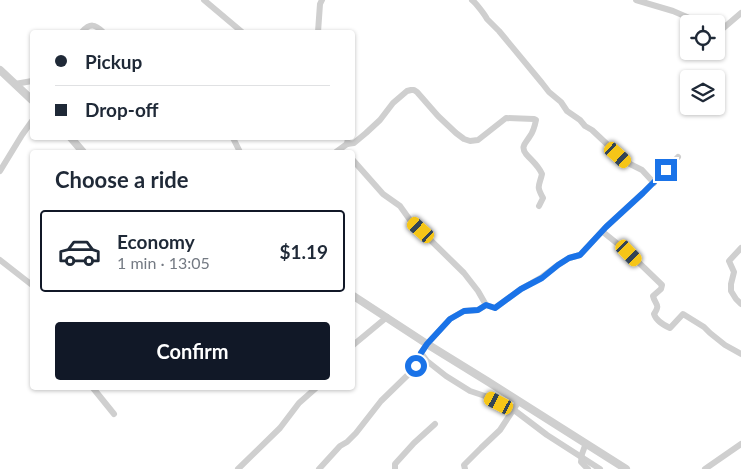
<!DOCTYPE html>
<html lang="en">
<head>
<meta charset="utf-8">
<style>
  :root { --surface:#fff; --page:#f6f6f7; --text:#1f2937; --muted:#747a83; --line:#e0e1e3; --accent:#111827 }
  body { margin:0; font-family:Lato,sans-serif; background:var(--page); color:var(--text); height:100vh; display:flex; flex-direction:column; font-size:19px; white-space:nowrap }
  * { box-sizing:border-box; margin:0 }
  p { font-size:16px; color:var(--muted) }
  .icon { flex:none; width:28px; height:28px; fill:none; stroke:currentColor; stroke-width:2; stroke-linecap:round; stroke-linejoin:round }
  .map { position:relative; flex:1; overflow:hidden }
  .drawer { position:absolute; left:30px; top:150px; width:325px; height:240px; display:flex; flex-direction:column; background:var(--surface); border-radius:5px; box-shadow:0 1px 4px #0004 }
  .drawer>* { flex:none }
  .banner { position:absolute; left:30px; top:30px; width:325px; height:110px; border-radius:5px; box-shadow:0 1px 4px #0004; display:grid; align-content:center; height:110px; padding:0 25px; background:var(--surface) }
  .buttons { position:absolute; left:680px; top:15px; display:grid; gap:10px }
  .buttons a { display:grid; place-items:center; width:45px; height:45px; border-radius:5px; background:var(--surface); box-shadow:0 1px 4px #0004; font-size:25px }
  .end { position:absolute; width:22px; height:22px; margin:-11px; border:6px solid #1a73e8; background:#fff; box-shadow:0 0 0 2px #fff }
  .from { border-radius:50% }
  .car { position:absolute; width:15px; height:30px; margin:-15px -8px; border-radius:6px; box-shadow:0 0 4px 1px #0007; background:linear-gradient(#f5c518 24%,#345 0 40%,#f5c518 0 76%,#345 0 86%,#f5c518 0) }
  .banner b { display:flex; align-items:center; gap:18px; height:48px; font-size:19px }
  .banner b+b { border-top:1px solid var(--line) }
  .banner i { width:12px; height:12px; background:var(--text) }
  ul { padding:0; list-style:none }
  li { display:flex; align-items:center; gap:15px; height:82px; margin:0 10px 8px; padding:0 15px; border:2px solid transparent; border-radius:5px }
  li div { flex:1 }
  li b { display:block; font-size:19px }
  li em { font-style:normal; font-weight:700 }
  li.active { border-color:var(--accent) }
  li>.icon { width:45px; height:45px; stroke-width:1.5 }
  h2 { padding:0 25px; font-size:22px; line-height:60px }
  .cta { display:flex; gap:10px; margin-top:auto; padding:10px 25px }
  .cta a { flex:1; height:58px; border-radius:5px; background:var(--accent); color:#fff; font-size:20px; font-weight:700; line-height:58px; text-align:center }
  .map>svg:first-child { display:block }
</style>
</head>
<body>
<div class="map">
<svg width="741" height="469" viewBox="0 0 741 469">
  <rect width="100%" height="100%" fill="#fff"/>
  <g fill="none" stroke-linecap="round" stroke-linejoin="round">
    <g stroke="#cfcfcf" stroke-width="6">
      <path d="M204,0L242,32"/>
      <path d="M472,0C476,3 485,15 487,19L499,31L542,83L549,92L561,102L567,111L580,120L585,126L592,130L626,162L642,170L654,183"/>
      <path d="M636,0L673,11L703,24"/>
      <path d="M716,30L720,31L741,13"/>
      <path d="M82,32C90,23 95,24 103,32"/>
      <path d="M318,32L320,4L322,0"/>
      <path d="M15,84L32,81"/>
      <path d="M233,138L240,152"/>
      <path d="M347,144L354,143L366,133L380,120L393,103L407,91L411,90H414L417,92L438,116L456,133L464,139L470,141L478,140L506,118L534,119L536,120C535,125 533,132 530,136C526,143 520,146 526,154C532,161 538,165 542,174C539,187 536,185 543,198L539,206"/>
      <path d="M336,152L347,144L348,138"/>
      <path d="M352,159L383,194L400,206L410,220L464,273L478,291L486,305"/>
      <path d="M0,171L22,135L32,121"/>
      <path d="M603,232L629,253L662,285L661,289L653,296C655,305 661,304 654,314C656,321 664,325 670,328L683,314L704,327L710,333L725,345L741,354"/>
      <path d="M741,248L729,261L734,272L731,284V291L736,299L741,304"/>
      <path d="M0,260L32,285"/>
      <path d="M352,346L387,317"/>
      <path d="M421,353L427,361L446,376L470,391L485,396L514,410L547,435L600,469"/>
      <path d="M93,388L114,414"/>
      <path d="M586,443L582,454L581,462L588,469"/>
      <path d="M238,469L280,428L299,403L316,388"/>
      <path d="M319,469L340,446L347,442L356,433L381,401L417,366L421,353L427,344L450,319L464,311L478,310L486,305L495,308L521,289L542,277L558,265L569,258L580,255L606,227L643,193L678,157"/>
      <path d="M395,469V464L414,443L435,424"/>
      <path d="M465,469L464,465L481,448L500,430L519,401"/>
      <path d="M705,469L741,444"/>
    </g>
    <g stroke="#cfcfcf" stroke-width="8">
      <path d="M0,70L32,100"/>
      <path d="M71,138L83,152"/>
      <path d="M352,295L427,344L487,381L626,469"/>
    </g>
  </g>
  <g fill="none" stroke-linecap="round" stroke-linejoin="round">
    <path stroke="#1a73e8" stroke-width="6" d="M416,366L421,353L427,344L450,319L464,311L478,310L486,305L495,308L521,289L542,278L558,265L569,258L580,255L606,227L643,193L666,170"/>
  </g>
</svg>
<div class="buttons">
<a><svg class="icon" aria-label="locate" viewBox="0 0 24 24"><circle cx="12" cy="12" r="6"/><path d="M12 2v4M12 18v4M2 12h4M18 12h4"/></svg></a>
<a><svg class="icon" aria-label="layers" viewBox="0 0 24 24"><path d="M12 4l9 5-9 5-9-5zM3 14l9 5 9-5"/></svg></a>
</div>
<i class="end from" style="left:416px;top:366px"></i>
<i class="end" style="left:666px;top:170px"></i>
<i class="car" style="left:618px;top:155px;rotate:132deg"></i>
<i class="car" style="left:421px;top:230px;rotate:312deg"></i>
<i class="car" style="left:629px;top:253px;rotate:136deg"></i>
<i class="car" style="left:499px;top:403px;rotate:297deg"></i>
<div class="banner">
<b><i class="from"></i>Pickup</b>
<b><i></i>Drop-off</b>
</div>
<section class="drawer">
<h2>Choose a ride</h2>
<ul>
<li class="active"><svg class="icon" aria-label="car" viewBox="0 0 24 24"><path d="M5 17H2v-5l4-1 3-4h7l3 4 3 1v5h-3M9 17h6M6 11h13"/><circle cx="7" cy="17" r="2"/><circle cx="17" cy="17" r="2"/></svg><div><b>Economy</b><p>1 min · 13:05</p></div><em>$1.19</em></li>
</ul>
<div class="cta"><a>Confirm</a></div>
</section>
</div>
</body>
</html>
